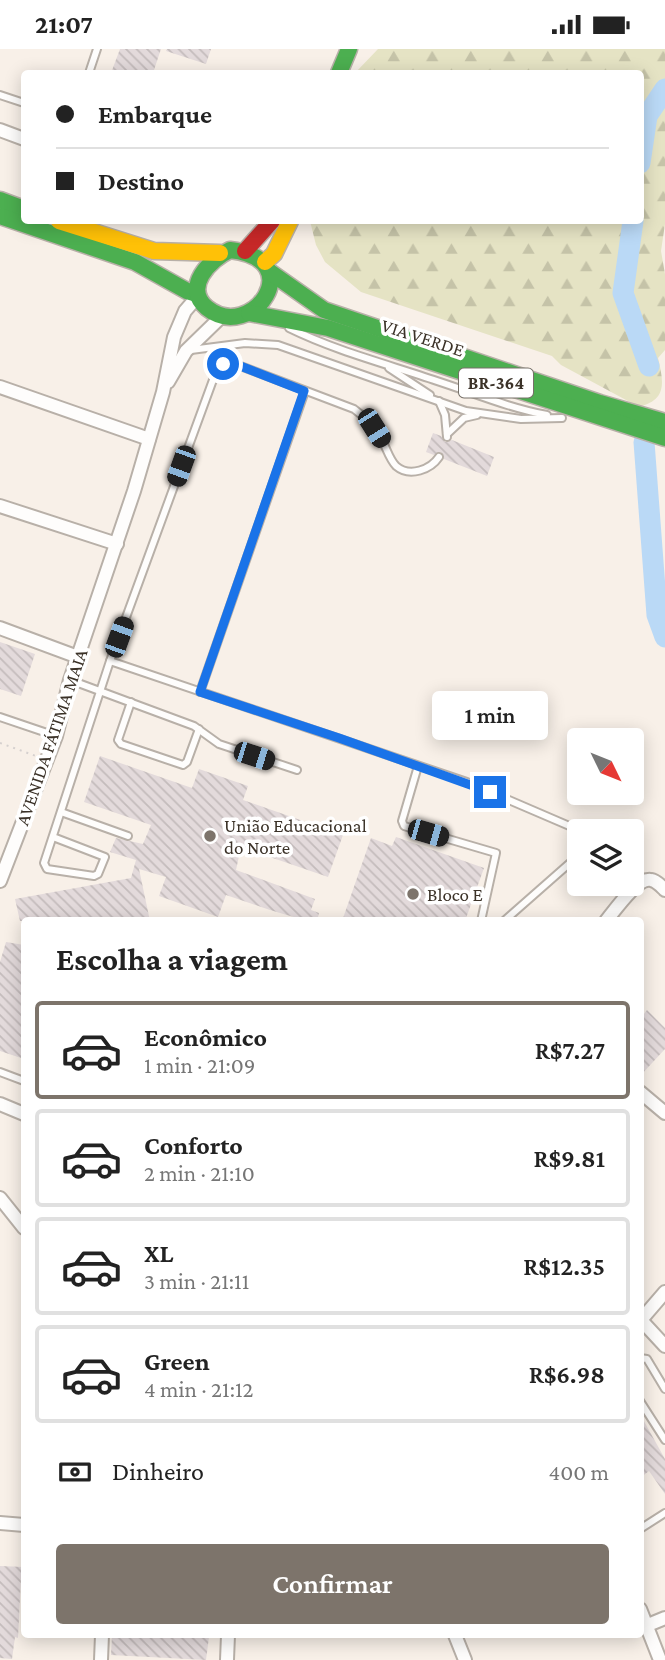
<!DOCTYPE html>
<html lang="pt">
<head>
<meta charset="utf-8">
<style>
  :root { --surface:#fff; --page:#f2f2f2; --text:#222; --muted:#767676; --line:#e0e0e0; --accent:#7d746b }
  body { margin:0; font-family:"Crimson Pro",serif; background:var(--page); color:var(--text); height:100vh; display:flex; flex-direction:column; font-size:26px; white-space:nowrap }
  * { box-sizing:border-box; margin:0 }
  p { font-size:23px; color:var(--muted) }
  .icon { flex:none; width:38px; height:38px; fill:none; stroke:currentColor; stroke-width:2; stroke-linecap:round; stroke-linejoin:round }
  .map { position:relative; flex:1; overflow:hidden }
  .panel { position:absolute; left:21px; top:868px; width:623px; height:721px; display:flex; flex-direction:column; background:var(--surface); border-radius:7px; box-shadow:0 4px 18px #0003 }
  .panel>* { flex:none }
  .banner { position:absolute; left:21px; top:21px; width:623px; height:154px; border-radius:7px; box-shadow:0 4px 18px #0003; display:grid; align-content:center; height:154px; padding:0 35px; background:var(--surface) }
  .needle { width:46px; rotate:133deg }
  .fabs { position:absolute; left:567px; top:679px; display:grid; gap:14px }
  .fabs a { display:grid; place-items:center; width:77px; height:77px; border-radius:7px; background:var(--surface); box-shadow:0 4px 18px #0003; font-size:35px }
  .end { position:absolute; width:32px; height:32px; margin:-16px; border:9px solid #1a73e8; background:#fff; box-shadow:0 0 0 4px #fff }
  .from { border-radius:50% }
  .bubble { position:absolute; height:49px; border-radius:7px; background:var(--surface); box-shadow:0 4px 18px #0003; font-size:23px; font-weight:600; line-height:49px; text-align:center }
  .car { position:absolute; width:21px; height:42px; margin:-21px -10px; border-radius:9px; box-shadow:0 0 5px 2px #0007; background:linear-gradient(#222 24%,#8ab4d8 0 40%,#222 0 76%,#8ab4d8 0 86%,#222 0) }
  .banner b { display:flex; align-items:center; gap:24px; height:66px; font-size:26px }
  .banner b+b { border-top:2px solid var(--line) }
  .banner i { width:18px; height:18px; background:var(--text) }
  ul { padding:0; list-style:none }
  li { display:flex; align-items:center; gap:21px; height:98px; margin:0 14px 10px; padding:0 21px; border:4px solid var(--line); border-radius:7px }
  li div { flex:1 }
  li b { display:block; font-size:26px }
  li em { font-style:normal; font-weight:600 }
  li.active { border-color:var(--accent) }
  li>.icon { width:63px; height:63px; stroke-width:1.5 }
  h2 { padding:0 35px; font-size:32px; line-height:84px }
  .pay { display:flex; align-items:center; gap:18px; height:77px; padding:0 35px; font-size:26px }
  .pay p { margin-inline-start:auto }
  .action { display:flex; gap:14px; margin-top:auto; padding:14px 35px }
  .action a { flex:1; height:80px; border-radius:7px; background:var(--accent); color:#fff; font-size:28px; font-weight:600; line-height:80px; text-align:center }
  .status { display:flex; justify-content:space-between; align-items:center; height:49px; padding:0 35px; background:var(--surface); direction:ltr }
  .status svg { height:19px; fill:currentColor }
  .map>svg:first-child { display:block }
</style>
</head>
<body>
<div class="status"><b>21:07</b><svg viewBox="0 0 49 12"><path d="M0 12V9h3v3zM5 12V6h3v6zM10 12V3h3v9zM15 12V0h3v12zM26 1h20v11H26zM47 4h2v5h-2z"/></svg></div>
<div class="map">
<svg width="665" height="1611" viewBox="0 0 665 1611">
  <defs>
    <pattern id="forest-firs" width="22" height="20" patternUnits="userSpaceOnUse" patternTransform="scale(1.75)"><rect width="22" height="20" fill="#e5e3c4"/><path d="M5 1l3.5 6h-7zM16 11l3.5 6h-7z" fill="#c5c3a8"/></pattern>
    <pattern id="building-back-hatch" width="6" height="6" patternUnits="userSpaceOnUse" patternTransform="scale(1.75)"><rect width="6" height="6" fill="#e3dadb"/><path d="M-1 5l2 2M0 0l6 6M5-1l2 2" fill="none" stroke="#c4bcbc"/></pattern>
  </defs>
  <rect width="100%" height="100%" fill="#f8f0e8"/>
  <path fill="url(#forest-firs)" d="M378,0H665V175L661,202L665,225V301L658,309C665,337 665,351 639,358L561,316L552,307L361,243L325,213L316,196L310,172H640V24H355Z"/>
  <g fill="none" stroke-linecap="round" stroke-linejoin="round">
    <g stroke="#bad9f6" stroke-width="21">
      <path d="M640,114L647,67L665,40"/>
      <path d="M633,172L623,244L649,317"/>
      <path d="M644,393L657,566L665,588"/>
    </g>
  </g>
  <g fill="url(#building-back-hatch)">
    <path d="M120,0H161L153,24H111Z"/>
    <path d="M167,0H211L206,15L166,2Z"/>
    <path d="M433,384L441,387L445,393L452,391L494,408L487,427L444,410L441,403L434,406L426,403Z"/>
    <path d="M0,593L35,605L21,647L0,640Z"/>
    <path d="M100,707L192,739L199,720L248,737L243,751L343,786L328,828L241,798L236,821L315,850L311,861L319,864L317,872H307L270,861L226,846L218,868L159,847L166,828L139,820L150,872H20L15,850L131,829L136,811L110,803L116,789L143,795L151,776L84,753Z"/>
    <path d="M396,788L484,819L465,872H342L371,789L392,797Z"/>
    <path d="M6,893L24,896V1010L0,1002V913Z"/>
    <path d="M647,961L665,979V1000L640,1027V970Z"/>
    <path d="M640,1365L665,1410V1445L649,1422L640,1429Z"/>
    <path d="M0,1517L24,1518V1530L21,1529L18,1589L15,1588L12,1610L0,1609Z"/>
    <path d="M112,1586H176L209,1588L206,1611L111,1606Z"/>
  </g>
  <g fill="none" stroke-linecap="round" stroke-linejoin="round">
    <g stroke="#b8b0a8" stroke-width="10">
      <g id="lane">
        <path d="M89,24L97,0"/>
        <path d="M0,46L24,54"/>
        <path d="M289,279C336,302 387,315 437,332C474,344 509,359 547,366"/>
        <path d="M191,301L245,294L278,296L466,362L521,370L562,369"/>
        <path d="M389,319L430,346"/>
        <path d="M439,352L445,366L447,388"/>
        <path d="M447,385L464,369L477,366"/>
        <path d="M110,612L467,733L581,782"/>
        <path d="M70,631L194,677L219,695L297,721"/>
        <path d="M200,643L305,342"/>
        <path d="M131,653L118,691L121,695L183,716L187,713L199,680"/>
        <path d="M0,668L56,687"/>
        <path d="M418,717L402,772L404,777L496,804L481,872"/>
        <path d="M61,763L128,787"/>
        <path d="M53,788L105,808L98,825L94,827L47,820L44,814L110,612L217,320L223,315L230,313L354,360C367,369 375,380 383,393C387,401 390,411 396,417C410,429 431,420 439,408"/>
        <path d="M504,872L579,806"/>
        <path d="M0,1023L24,1032"/>
        <path d="M640,1309L647,1310L665,1340"/>
        <path d="M640,1352L665,1391"/>
        <path d="M640,1480L665,1464"/>
      </g>
    </g>
    <g stroke="#b8b0a8" stroke-width="16">
      <g id="street">
        <path d="M0,81L24,90"/>
        <path d="M168,333L186,302L223,266"/>
        <path d="M0,338L149,390"/>
        <path d="M0,457L117,495"/>
        <path d="M0,579L78,608"/>
        <path d="M0,832L56,687L70,631L134,442L163,343L174,288L185,262L198,247"/>
        <path d="M606,872C615,861 638,828 651,831C657,832 661,837 665,841"/>
        <path d="M640,1043L665,1064"/>
        <path d="M0,1055L24,1065"/>
        <path d="M0,1149L24,1179"/>
        <path d="M640,1270L665,1297"/>
        <path d="M640,1272L665,1243"/>
        <path d="M0,1474L24,1476"/>
        <path d="M640,1560L660,1611"/>
        <path d="M648,1576L665,1569"/>
        <path d="M455,1586L465,1611"/>
        <path d="M101,1611L102,1586"/>
        <path d="M227,1611L228,1586"/>
      </g>
    </g>
    <g stroke="#b8b0a8" stroke-width="19">
      <g id="fast">
        <path d="M339,24L349,0"/>
        <path d="M0,151L24,160"/>
        <path d="M0,167L135,213L187,242L197,245"/>
        <path d="M230,201C311,210 252,295 207,259C182,239 210,210 230,201Z"/>
        <path d="M270,223L324,261L600,354L665,373"/>
        <path d="M249,264L328,279L665,389"/>
      </g>
    </g>
    <g stroke="#b8b0a8" stroke-width="19">
      <g id="slow">
        <path d="M59,172L154,202L220,204"/>
        <path d="M265,213L274,205L290,172"/>
      </g>
    </g>
    <g stroke="#b8b0a8" stroke-width="19">
      <path id="jam" d="M245,202L272,172"/>
    </g>
    <path stroke="#d5d0ce" stroke-width="2" stroke-dasharray="2 5" stroke-linecap="butt" d="M0,694L36,707"/>
    <use href="#lane" stroke="#fefdfc" stroke-width="6"/>
    <use href="#street" stroke="#fefdfc" stroke-width="12"/>
    <use href="#fast" stroke="#4caf50" stroke-width="16"/>
    <use href="#slow" stroke="#ffc107" stroke-width="16"/>
    <use href="#jam" stroke="#c62828" stroke-width="16"/>
  </g>
  <g fill="none" stroke-linecap="round" stroke-linejoin="round">
    <path stroke="#1a73e8" stroke-width="9" d="M223,315L230,313L304,342L200,643L339,689L490,743"/>
  </g>
  <g fill="#7d746b" stroke="#fff" stroke-width="2.5">
    <circle cx="210" cy="787" r="7"/>
    <circle cx="413" cy="845" r="7"/>
  </g>
  <g text-anchor="middle" stroke-width="7" stroke-linejoin="round" paint-order="stroke">
    <rect fill="#fff" stroke="#767068" stroke-width="2" x="459" y="319.5" width="74" height="29" rx="5"/>
    <g font-size="18" font-weight="bold" fill="#3b3228">
      <text x="496" y="340">BR-364</text>
    </g>
    <g font-size="19" fill="#3b3228" stroke="#fff">
      <text transform="translate(423 288) rotate(18)" y="7">VIA VERDE</text>
      <text transform="translate(51 688) rotate(-71)" y="7">AVENIDA FÁTIMA MAIA</text>
    </g>
    <g font-size="19" fill="#3b3228" stroke="#fff" text-anchor="start">
      <text x="224" y="783">União Educacional<tspan x="224" dy="22">do Norte</tspan></text>
      <text x="427" y="852">Bloco E</text>
    </g>
  </g>
</svg>
<div class="fabs">
<a><svg class="needle" viewBox="-14 -14 28 28"><path d="M0-13l5 13h-10z" fill="#e53935"/><path d="M0 13l5-13h-10z" fill="#767676"/></svg></a>
<a><svg class="icon" aria-label="layers" viewBox="0 0 24 24"><path d="M12 4l9 5-9 5-9-5zM3 14l9 5 9-5"/></svg></a>
</div>
<i class="end from" style="left:223px;top:315px"></i>
<i class="end" style="left:490px;top:743px"></i>
<div class="bubble" style="left:432px;top:642px;width:116px">1 min</div>
<i class="car" style="left:374px;top:379px;rotate:148deg"></i>
<i class="car" style="left:181px;top:417px;rotate:200deg"></i>
<i class="car" style="left:119px;top:588px;rotate:20deg"></i>
<i class="car" style="left:254px;top:707px;rotate:108deg"></i>
<i class="car" style="left:428px;top:784px;rotate:106deg"></i>
<div class="banner">
<b><i class="from"></i>Embarque</b>
<b><i></i>Destino</b>
</div>
<section class="panel">
<h2>Escolha a viagem</h2>
<ul>
<li class="active"><svg class="icon" aria-label="car" viewBox="0 0 24 24"><path d="M5 17H2v-5l4-1 3-4h7l3 4 3 1v5h-3M9 17h6M6 11h13"/><circle cx="7" cy="17" r="2"/><circle cx="17" cy="17" r="2"/></svg><div><b>Econômico</b><p>1 min · 21:09</p></div><em>R$7.27</em></li>
<li><svg class="icon" aria-label="car" viewBox="0 0 24 24"><path d="M5 17H2v-5l4-1 3-4h7l3 4 3 1v5h-3M9 17h6M6 11h13"/><circle cx="7" cy="17" r="2"/><circle cx="17" cy="17" r="2"/></svg><div><b>Conforto</b><p>2 min · 21:10</p></div><em>R$9.81</em></li>
<li><svg class="icon" aria-label="car" viewBox="0 0 24 24"><path d="M5 17H2v-5l4-1 3-4h7l3 4 3 1v5h-3M9 17h6M6 11h13"/><circle cx="7" cy="17" r="2"/><circle cx="17" cy="17" r="2"/></svg><div><b>XL</b><p>3 min · 21:11</p></div><em>R$12.35</em></li>
<li><svg class="icon" aria-label="car" viewBox="0 0 24 24"><path d="M5 17H2v-5l4-1 3-4h7l3 4 3 1v5h-3M9 17h6M6 11h13"/><circle cx="7" cy="17" r="2"/><circle cx="17" cy="17" r="2"/></svg><div><b>Green</b><p>4 min · 21:12</p></div><em>R$6.98</em></li>
</ul>
<div class="pay"><svg class="icon" aria-label="cash" viewBox="0 0 24 24"><path d="M3 7h18v10H3z"/><circle cx="12" cy="12" r="2"/></svg>Dinheiro<p>400 m</p></div>
<div class="action"><a>Confirmar</a></div>
</section>
</div>
</body>
</html>
